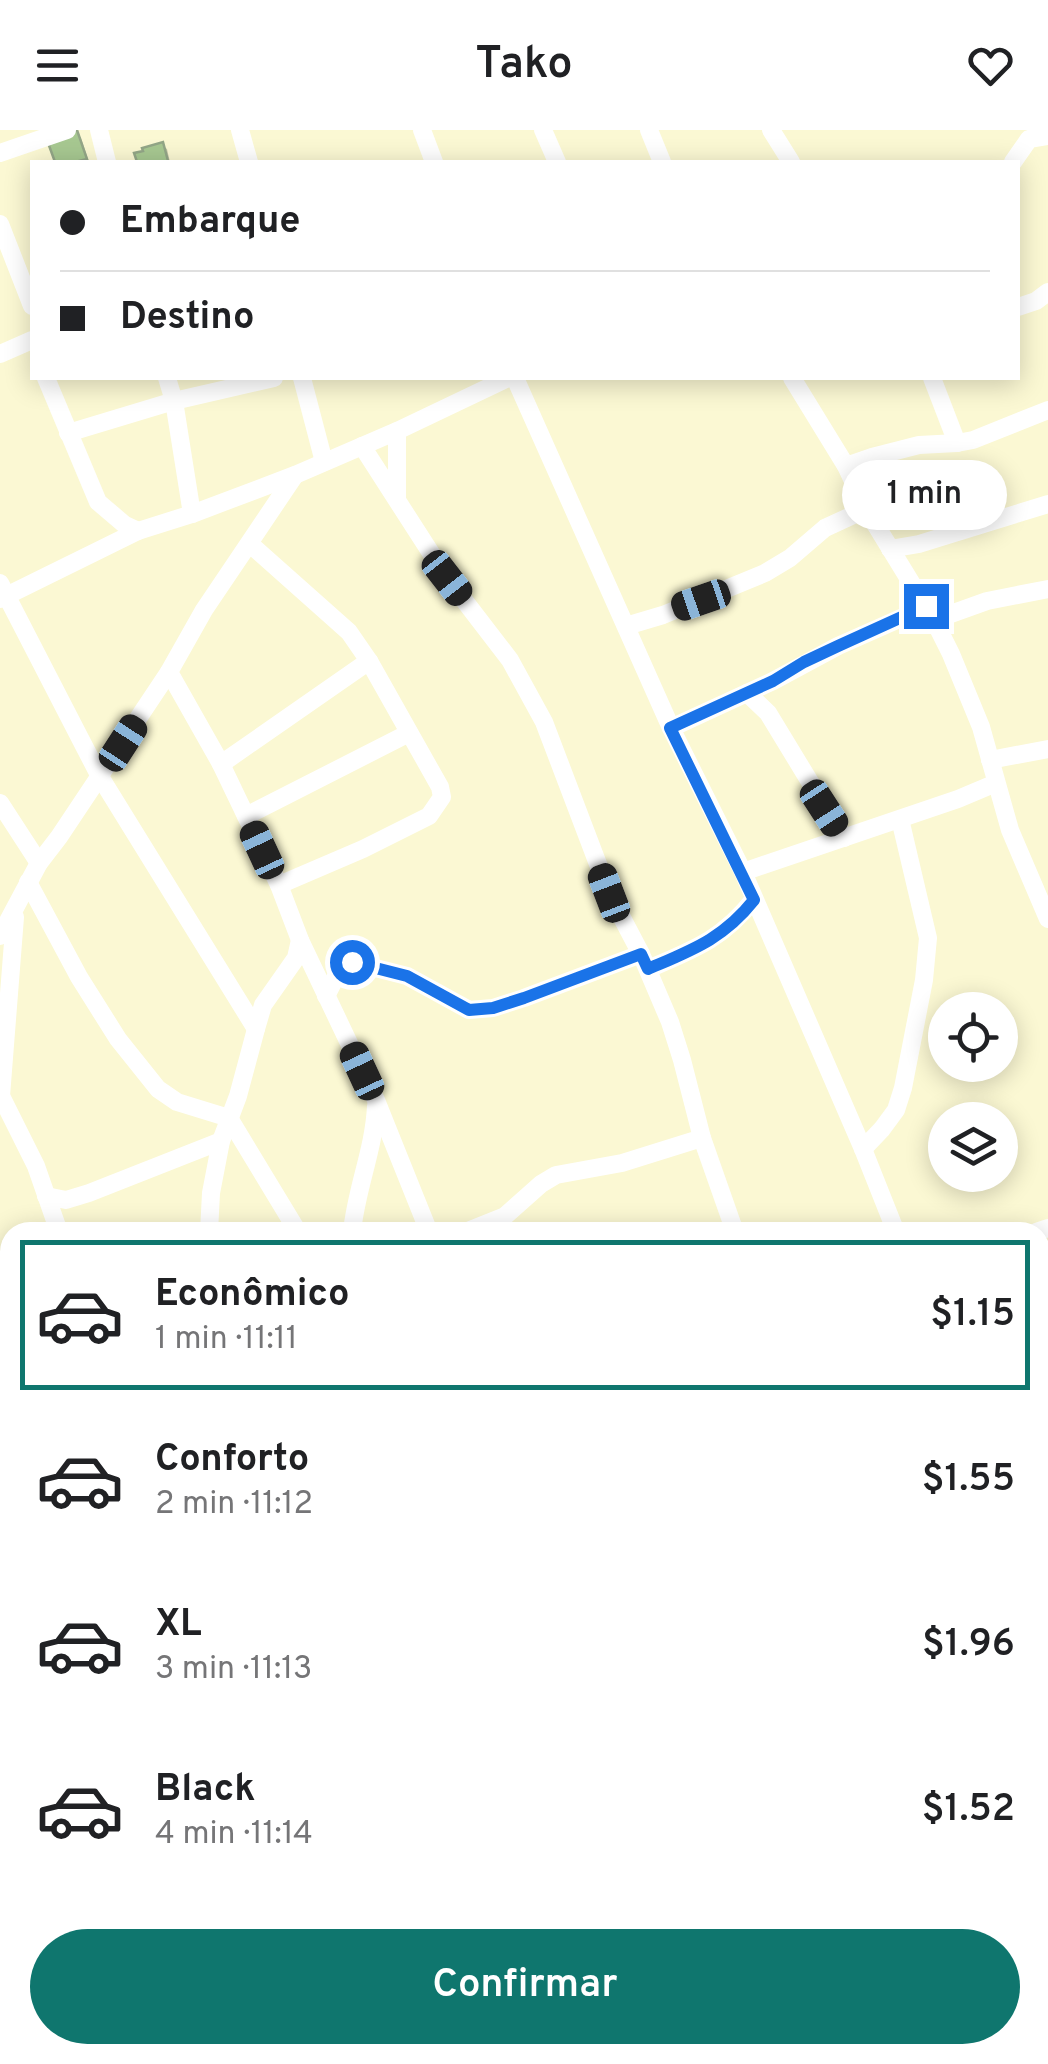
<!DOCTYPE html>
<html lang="pt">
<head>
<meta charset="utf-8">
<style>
  :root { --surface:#fff; --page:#f6f6f6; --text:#202124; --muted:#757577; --line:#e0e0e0; --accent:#0f766e }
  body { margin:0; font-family:Overpass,sans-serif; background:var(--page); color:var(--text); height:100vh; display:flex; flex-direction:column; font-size:38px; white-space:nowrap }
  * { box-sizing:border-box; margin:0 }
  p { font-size:32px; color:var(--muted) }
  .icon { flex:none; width:55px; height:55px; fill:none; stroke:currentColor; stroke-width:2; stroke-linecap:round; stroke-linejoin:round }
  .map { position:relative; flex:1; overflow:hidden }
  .details { position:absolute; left:0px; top:1092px; width:1050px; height:842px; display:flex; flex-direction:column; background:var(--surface); border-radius:30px 30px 0 0; box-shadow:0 5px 25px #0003 }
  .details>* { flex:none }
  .banner { position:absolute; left:30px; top:30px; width:990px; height:220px; border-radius:0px; box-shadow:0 5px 25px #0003; display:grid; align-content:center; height:220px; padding:0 30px; background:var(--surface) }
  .controls { position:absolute; left:928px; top:862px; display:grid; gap:20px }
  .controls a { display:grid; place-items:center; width:90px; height:90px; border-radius:50%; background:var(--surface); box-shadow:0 5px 25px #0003; font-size:50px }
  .end { position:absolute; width:45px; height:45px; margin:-22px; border:12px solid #1a73e8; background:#fff; box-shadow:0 0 0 5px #fff }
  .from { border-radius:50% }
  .bubble { position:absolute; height:70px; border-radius:35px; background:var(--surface); box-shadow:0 5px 25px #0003; font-size:32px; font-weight:600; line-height:70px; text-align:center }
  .car { position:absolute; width:30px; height:60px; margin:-30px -15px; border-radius:12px; box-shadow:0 0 8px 2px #0007; background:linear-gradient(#222 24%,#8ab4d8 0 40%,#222 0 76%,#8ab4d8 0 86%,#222 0) }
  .banner b { display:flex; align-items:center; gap:35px; height:95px; font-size:38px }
  .banner b+b { border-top:2px solid var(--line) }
  .banner i { width:25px; height:25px; background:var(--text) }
  ul { padding:18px 0 0; list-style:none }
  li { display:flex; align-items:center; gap:30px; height:150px; margin:0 20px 15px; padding:0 10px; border:5px solid transparent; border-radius:0px }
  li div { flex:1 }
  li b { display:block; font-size:38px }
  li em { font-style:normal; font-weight:600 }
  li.selected { border-color:var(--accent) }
  li>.icon { width:90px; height:90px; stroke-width:1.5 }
  .action { display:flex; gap:20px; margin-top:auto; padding:20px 30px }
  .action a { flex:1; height:115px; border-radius:60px; background:var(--accent); color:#fff; font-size:40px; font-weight:600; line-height:115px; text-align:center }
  header { display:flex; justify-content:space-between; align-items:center; height:130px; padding:0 30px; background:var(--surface); font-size:45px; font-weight:600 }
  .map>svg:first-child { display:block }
</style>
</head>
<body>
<header><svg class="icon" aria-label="menu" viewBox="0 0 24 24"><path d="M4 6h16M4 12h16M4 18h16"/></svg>Tako<svg class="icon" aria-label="heart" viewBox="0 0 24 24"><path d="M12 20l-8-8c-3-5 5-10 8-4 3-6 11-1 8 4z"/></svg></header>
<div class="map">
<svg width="1048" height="1934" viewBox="0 0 1048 1934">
  <rect width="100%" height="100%" fill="#fbf8d3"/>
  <g fill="#0003">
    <path d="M77,3L81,8L89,32H57L51,12Z"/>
    <path d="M162,15L167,19L170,32H140L137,25Z"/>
  </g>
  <g fill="#a7c891" stroke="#93a687" stroke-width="2.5">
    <path d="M77,0L87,29L75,32H55L47,10Z"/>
    <path d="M163,12L168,31L137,32L134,23L143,21L142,18Z"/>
  </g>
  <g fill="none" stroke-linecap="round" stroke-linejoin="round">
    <g stroke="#fff" stroke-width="18">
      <path d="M99,0L107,32"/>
      <path d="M240,0L249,32"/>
      <path d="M422,0L434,32"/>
      <path d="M543,0L557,32"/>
      <path d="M649,0L662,32"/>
      <path d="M771,0L791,32"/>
      <path d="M0,23L67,0"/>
      <path d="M1013,32L1029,9L1048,6"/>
      <path d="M0,94L32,176"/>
      <path d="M1018,177L1036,171L1048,162"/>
      <path d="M0,224L32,210"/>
      <path d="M46,248L98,372L125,395L138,401"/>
      <path d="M167,248L174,271L192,384"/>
      <path d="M302,248L324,332"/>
      <path d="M515,248L671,598L743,742L863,1019L896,1102"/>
      <path d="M792,248L846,336L866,379L934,490L951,524L981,597L1010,700L1048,789"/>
      <path d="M932,248L957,313"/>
      <path d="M397,301V369"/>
      <path d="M68,303L174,271L274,248"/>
      <path d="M362,316L447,448L510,530L544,592L609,763L641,824L670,892L682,930L702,1008L622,1033L556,1045L541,1054L505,1086L465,1102"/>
      <path d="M846,336L872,327L919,315L957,313L973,310L1048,280"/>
      <path d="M295,345L204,480L169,542L221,634L279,755L300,810L376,970L429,1102"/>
      <path d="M250,414L349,502L369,531L440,657L442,667L429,686L363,719L279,755"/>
      <path d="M890,419L919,414L1048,374"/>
      <path d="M0,453L99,645L256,899"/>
      <path d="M0,469L138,401L192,384L295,345L397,301L508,248"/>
      <path d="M934,490L987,471L1048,459"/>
      <path d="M626,496L663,485L765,443L790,428L825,398L866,379"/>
      <path d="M747,563L768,583L844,708"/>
      <path d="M671,598L773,551L838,516L926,477"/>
      <path d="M990,630L1048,619"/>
      <path d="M221,634L369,531"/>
      <path d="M0,673L39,733"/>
      <path d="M246,686L409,603"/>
      <path d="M743,742L958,669L996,653"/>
      <path d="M28,752L79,847L118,909L158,959L177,972L229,988L298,1102"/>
      <path d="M0,806L39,733L59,707L169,542"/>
      <path d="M648,839C693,820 723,809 754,769"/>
      <path d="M326,866L342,835L346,832H352L407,846L469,880L493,878L524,868L641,824"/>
      <path d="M0,964L36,1036L59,1102"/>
      <path d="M1,966L15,787"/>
      <path d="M702,1008L735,1102"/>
      <path d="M863,1019L882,999L896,980L903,958L924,850L928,808L900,689"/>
      <path d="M46,1066L66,1070L89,1063L221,1011"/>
      <path d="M209,1102L211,1063L221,1011L238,966L256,899L263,875L296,828L300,810"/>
      <path d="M352,1102C356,1059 374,1020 376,976"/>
      <path d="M1036,1102L1048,1098"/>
      <path d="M0,1199L10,1193"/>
      <path d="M0,1310L10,1306"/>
      <path d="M0,1339L10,1366"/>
      <path d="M1040,1428L1048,1445"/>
      <path d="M0,1490L10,1485"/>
      <path d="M1040,1567L1048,1563"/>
      <path d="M10,1773L2,1777L10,1793"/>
      <path d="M296,1925L299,1934"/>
      <path d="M540,1925L543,1934"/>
      <path d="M649,1925L653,1934"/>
      <path d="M759,1925L763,1934"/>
      <path d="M893,1925L894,1934"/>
      <path d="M1019,1925L1020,1934"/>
      <path d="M60,1934L66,1925"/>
    </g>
  </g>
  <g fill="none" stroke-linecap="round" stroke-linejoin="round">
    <path stroke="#1a73e8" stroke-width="12" d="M352,832L407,846L469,880L493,878L524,868L641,824L648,839C692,820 723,809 754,770L670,598L773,551L804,532L838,516L926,476"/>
  </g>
</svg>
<div class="controls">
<a><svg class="icon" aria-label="locate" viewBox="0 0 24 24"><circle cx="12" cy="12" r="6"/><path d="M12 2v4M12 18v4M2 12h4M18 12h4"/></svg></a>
<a><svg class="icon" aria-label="layers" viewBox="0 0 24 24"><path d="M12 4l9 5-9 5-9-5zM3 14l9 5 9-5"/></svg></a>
</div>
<i class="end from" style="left:352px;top:832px"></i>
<i class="end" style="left:926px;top:476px"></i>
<div class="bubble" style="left:842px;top:330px;width:165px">1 min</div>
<i class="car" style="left:447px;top:448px;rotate:142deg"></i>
<i class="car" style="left:701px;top:470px;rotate:251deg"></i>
<i class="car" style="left:123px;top:613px;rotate:33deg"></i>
<i class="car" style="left:824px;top:678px;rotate:147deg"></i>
<i class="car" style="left:262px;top:720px;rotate:335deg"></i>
<i class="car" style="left:609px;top:763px;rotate:339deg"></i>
<i class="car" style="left:362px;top:941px;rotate:335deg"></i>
<div class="banner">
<b><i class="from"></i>Embarque</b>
<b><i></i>Destino</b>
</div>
<section class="details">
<ul>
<li class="selected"><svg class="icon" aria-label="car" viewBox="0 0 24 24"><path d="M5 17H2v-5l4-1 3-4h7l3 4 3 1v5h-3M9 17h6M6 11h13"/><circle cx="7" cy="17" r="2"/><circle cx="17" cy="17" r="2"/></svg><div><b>Econômico</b><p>1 min · 11:11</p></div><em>$1.15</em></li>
<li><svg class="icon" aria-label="car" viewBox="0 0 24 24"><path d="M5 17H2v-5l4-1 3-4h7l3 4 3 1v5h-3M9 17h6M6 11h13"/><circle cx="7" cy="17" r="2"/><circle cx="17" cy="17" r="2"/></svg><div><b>Conforto</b><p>2 min · 11:12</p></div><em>$1.55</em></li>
<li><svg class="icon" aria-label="car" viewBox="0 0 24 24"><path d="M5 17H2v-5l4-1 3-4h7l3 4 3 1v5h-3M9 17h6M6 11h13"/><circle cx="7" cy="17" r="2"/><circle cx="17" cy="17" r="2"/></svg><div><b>XL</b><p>3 min · 11:13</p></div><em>$1.96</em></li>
<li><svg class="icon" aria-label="car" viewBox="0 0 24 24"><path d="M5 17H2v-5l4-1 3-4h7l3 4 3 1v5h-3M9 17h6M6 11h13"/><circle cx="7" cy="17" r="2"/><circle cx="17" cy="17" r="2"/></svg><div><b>Black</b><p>4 min · 11:14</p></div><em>$1.52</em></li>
</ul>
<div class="action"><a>Confirmar</a></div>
</section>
</div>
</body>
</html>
